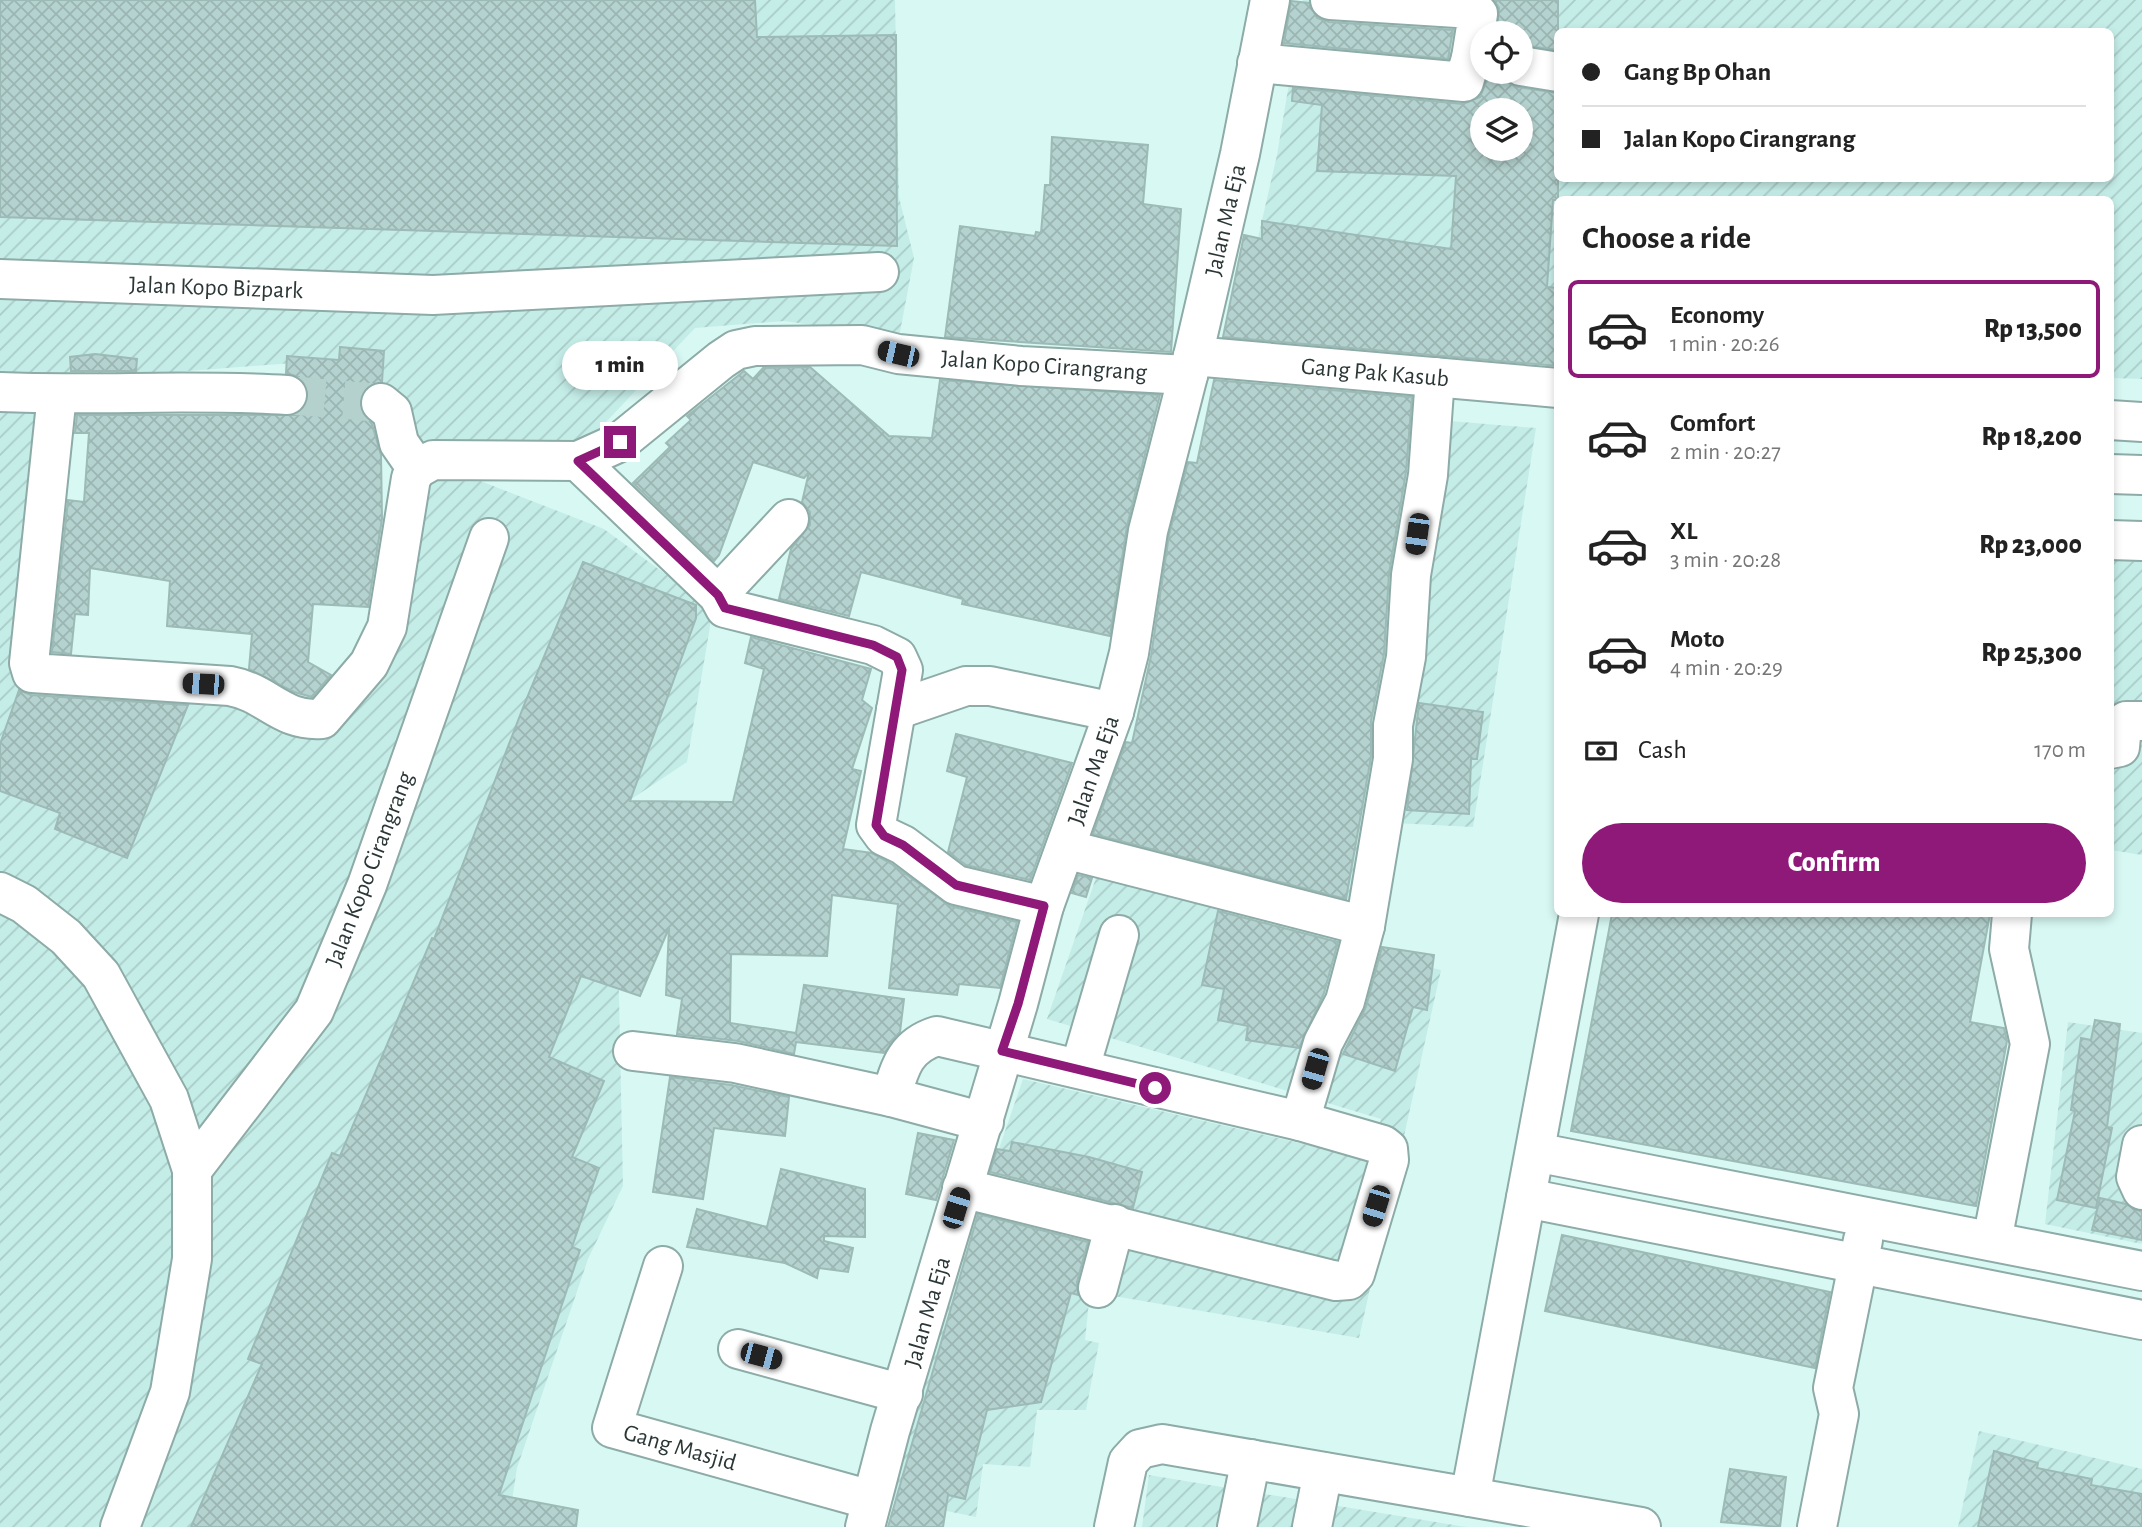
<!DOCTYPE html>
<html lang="en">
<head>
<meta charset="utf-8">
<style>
  :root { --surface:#fff; --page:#f6f6f6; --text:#222; --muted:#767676; --line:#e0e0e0; --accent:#8f1979 }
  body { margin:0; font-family:"Alegreya Sans",sans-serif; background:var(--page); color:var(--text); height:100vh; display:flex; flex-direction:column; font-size:26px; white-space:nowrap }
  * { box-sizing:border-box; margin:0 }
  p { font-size:23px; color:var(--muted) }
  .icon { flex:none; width:38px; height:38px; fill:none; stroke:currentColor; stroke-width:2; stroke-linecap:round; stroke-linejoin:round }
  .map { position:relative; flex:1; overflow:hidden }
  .panel { position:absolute; left:1554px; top:196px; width:560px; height:721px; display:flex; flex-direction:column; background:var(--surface); border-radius:10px; box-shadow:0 4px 10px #0003 }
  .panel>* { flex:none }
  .banner { position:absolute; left:1554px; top:28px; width:560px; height:154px; border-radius:10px; box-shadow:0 4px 10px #0003; display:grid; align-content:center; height:154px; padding:0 28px; background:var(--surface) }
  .fabs { position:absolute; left:1470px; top:21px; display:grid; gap:14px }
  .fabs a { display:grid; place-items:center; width:63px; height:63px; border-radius:50%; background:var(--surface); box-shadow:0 4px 10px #0003; font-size:35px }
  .end { position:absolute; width:32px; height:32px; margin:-16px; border:9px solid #8f1979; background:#fff; box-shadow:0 0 0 4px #fff }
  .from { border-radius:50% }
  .bubble { position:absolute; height:49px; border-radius:24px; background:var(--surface); box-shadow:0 4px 10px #0003; font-size:23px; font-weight:800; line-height:49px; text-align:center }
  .car { position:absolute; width:21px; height:42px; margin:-21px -10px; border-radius:9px; box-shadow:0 0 5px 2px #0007; background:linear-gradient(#222 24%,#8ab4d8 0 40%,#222 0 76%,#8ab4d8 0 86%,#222 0) }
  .banner b { display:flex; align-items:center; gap:24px; height:66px; font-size:26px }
  .banner b+b { border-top:2px solid var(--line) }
  .banner i { width:18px; height:18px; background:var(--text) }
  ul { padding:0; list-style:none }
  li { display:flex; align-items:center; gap:21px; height:98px; margin:0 14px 10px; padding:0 14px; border:4px solid transparent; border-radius:10px }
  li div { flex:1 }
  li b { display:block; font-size:26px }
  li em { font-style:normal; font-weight:800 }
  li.selected { border-color:var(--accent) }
  li>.icon { width:63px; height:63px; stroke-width:1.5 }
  h2 { padding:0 28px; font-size:32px; line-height:84px }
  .pay { display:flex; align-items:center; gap:18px; height:77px; padding:0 28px; font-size:26px }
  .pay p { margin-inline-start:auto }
  .primary-button { display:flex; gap:14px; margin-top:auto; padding:14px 28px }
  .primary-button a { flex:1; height:80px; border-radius:42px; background:var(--accent); color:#fff; font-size:28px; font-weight:800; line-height:80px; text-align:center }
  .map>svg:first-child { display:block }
</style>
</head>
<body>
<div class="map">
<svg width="2142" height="1527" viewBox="0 0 2142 1527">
  <defs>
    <pattern id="industrial-furrows" width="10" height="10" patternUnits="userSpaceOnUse" patternTransform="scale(1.75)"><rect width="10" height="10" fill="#c5ede8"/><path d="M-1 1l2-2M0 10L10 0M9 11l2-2" fill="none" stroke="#a9ccc8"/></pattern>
    <pattern id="building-cross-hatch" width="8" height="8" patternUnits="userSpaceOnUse" patternTransform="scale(1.75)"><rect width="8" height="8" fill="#b4d2cf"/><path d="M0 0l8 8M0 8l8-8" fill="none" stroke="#9bb5b2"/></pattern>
  </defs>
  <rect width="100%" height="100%" fill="#d8f8f4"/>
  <g fill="url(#industrial-furrows)" fill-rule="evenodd">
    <path d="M0,0H895L899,197L914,258L899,337L784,321L695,328L572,458L416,455L370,357L58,381L36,675L329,715L366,646L412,479L465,475L604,529L713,609L687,762L615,810L623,1186L588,1259L517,1468L508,1527H0Z"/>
    <path d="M1303,0H2142V379L2111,378L2110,200H1558L1557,347L1237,329L1277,155ZM1558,32H2110V178H1558ZM1482,33H1521V72H1482ZM1482,110H1521V149H1482Z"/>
    <path d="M1218,402L1536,428L1473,827L1394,823L1370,954L1441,970L1359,1338L1090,1292L1085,1340L1099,1343L1086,1410H1037L1030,1467L983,1464L976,1517L879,1497L1023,1079L1368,1159L1381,1119L1047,1019L1165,679Z"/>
    <path d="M2110,527L2142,528V855L2111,850Z"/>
    <path d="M2068,1022L2142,1033V1244L2045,1224Z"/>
    <path d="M1979,1431L2142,1469V1527H1958Z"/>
    <path d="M1149,1475L1466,1527H1142Z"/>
  </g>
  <g fill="url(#building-cross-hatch)" stroke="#9cbab6" stroke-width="2" fill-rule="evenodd">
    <path d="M0,0H755L757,37L896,35L897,246L0,217Z"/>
    <path d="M1494,0H1558V50L1521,45V33H1497L1499,8Z"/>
    <path d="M1291,1L1309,3L1317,18L1329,22L1453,30L1448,59L1284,43Z"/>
    <path d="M1500,72L1507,82L1517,87L1558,93V200H1553L1547,287L1558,288V366L1223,337L1244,235L1262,239V221L1451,249L1456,176L1317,171L1322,105L1292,101L1293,88L1463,104L1480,97L1487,80ZM1482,110H1521V149H1482Z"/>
    <path d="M1052,137L1148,145L1143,204L1181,209L1171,352L945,337L960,226L1035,236L1036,232L1041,233L1045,185H1050Z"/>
    <path d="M340,347L384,351L382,382L365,389L359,400L361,411L372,424L381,455L382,519L368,607L313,604L308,662L331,675L312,697L294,692L249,669L252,634L167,626L170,581L90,568L88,615L75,614L71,654L52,652L68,500L84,502L89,433H75L77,415H296L306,406L309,395L307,386L299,377L286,373L287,356L339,360Z"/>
    <path d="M95,354L137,359L136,371H71L70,357Z"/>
    <path d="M810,367L889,436L932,438L940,380L1160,395L1127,526L1110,636L962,604L963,599L861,572L849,616L779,599L791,549L810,525V512L802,502L809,472L804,478L753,462L719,555L714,561L633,483L670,447L666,443L691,420L687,416L744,371L753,379L763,368Z"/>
    <path d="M1214,380L1412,397L1406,472L1389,574L1384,654L1371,721V757L1346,899L1093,834L1126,742L1132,743L1151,656L1169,535L1188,462L1197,463Z"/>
    <path d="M583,562L696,605V618L630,801L733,802L764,669L745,663L751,637L871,669L862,700L872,708L852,769L861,771L843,849L872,853L892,864L950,906L1017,922L1000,988L959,984L957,995L889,988L898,904L832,895L827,956L731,954L730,1023L796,1033L804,985L904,999L900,1032L884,1053L796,1042L794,1054L738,1041L677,1034L682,999L666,995L669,928L640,996L581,976L549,1057L604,1081L572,1157L599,1168L572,1247L580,1250L499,1495L578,1510L576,1527H191L262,1364L248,1359L332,1153L340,1156L432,938L434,939L524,705Z"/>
    <path d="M19,690L31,695L188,705L127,858L55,829L60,813L0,791V744Z"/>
    <path d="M1419,703L1483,712L1477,759H1471L1469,814L1407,810Z"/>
    <path d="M956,734L1072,763L1030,880L966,865L948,852L967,777L947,771Z"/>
    <path d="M1078,875L1092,878L1086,897L1072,893Z"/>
    <path d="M1218,911L1338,942L1324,993L1299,1048L1246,1040L1248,1026L1218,1020L1224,989L1202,985Z"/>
    <path d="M1612,914H1990L1970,1022L2004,1028L2007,1041L1976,1206L1571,1131Z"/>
    <path d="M1382,947L1434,955L1427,1010L1413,1007L1395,1071L1343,1054L1366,1007Z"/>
    <path d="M2095,1020L2120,1024L2107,1127L2112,1128L2096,1208L2057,1200L2075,1111L2071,1110L2081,1038L2091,1040Z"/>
    <path d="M670,1077L731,1085L789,1097L785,1136L714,1128L703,1199L653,1192Z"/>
    <path d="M918,1133L954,1140L936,1200L906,1194Z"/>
    <path d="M1012,1142L1089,1157L1142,1172L1133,1208L990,1172L997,1149L1010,1151Z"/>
    <path d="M781,1169L865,1189V1237L824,1236V1241L853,1248L848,1272L819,1268L817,1278L785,1263L687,1247L697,1209L767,1227Z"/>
    <path d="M2100,1198L2126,1204L2142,1212V1240L2092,1230Z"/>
    <path d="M978,1214L1088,1242L1077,1282L1078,1295L1071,1293L1041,1402L987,1410L965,1499L948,1495L943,1527H888Z"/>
    <path d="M1562,1235L1830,1292L1815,1368L1545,1311Z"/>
    <path d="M1994,1451L2038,1463L2037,1468L2092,1479L2091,1485L2142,1494V1527H1978Z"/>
    <path d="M1730,1469L1786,1477L1780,1527L1721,1522Z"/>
  </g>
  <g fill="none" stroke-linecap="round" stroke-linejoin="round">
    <path stroke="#b5d1ce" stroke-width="38" stroke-dasharray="38 19" stroke-linecap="butt" d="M287,395L381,403"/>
    <g stroke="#8daba7" stroke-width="42">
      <g id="minor">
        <path d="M1330,0L1473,9L1478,14L1471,58L1482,59"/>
        <path d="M1257,63L1464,82L1471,58"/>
        <path d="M1521,66L1558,72"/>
        <path d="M0,279L433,295L879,272"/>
        <path d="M1193,356L1558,388"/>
        <path d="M0,392C96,396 191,389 287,395"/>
        <path d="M57,394L29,663L32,673L230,686C268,693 281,722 322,719L369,664L387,627L411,478L417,469L433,460L578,461L620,442L721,360L736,350L755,346L862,345L898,354L1021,366L1188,375"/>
        <path d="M381,403L392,412L399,443L417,469"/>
        <path d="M2110,420L2142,422"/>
        <path d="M578,461L718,595L725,608L873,645L897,657L903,670L876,825L884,836L903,845L956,885L1044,906"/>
        <path d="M2110,474L2142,475"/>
        <path d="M2110,540L2142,541"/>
        <path d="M718,595L789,519"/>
        <path d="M896,710L966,686H990L1114,712"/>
        <path d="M2110,749L2120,747L2122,725L2126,721H2142"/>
        <path d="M1065,849L1365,926"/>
        <path d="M0,892L24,904L66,937L101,975L169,1099L192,1170V1259L170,1392L120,1527"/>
        <path d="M633,1051L735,1063L891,1097L984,1122"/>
        <path d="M1080,1068L1119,935"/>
        <path d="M891,1097C900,1067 905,1046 937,1036L1300,1121L1383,1145L1388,1149L1389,1160L1355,1274L1349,1280L1336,1281L962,1188"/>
        <path d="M1300,1121L1323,1043L1345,1001L1365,926L1393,759V725L1406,657L1411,575L1428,475L1435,377"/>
        <path d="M2142,1145L2136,1177L2142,1190"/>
        <path d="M1535,1152L2142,1271"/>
        <path d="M192,1170L314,1011L367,885L489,538"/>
        <path d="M1526,1198L2142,1320"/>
        <path d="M1992,1241L2030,1044L2009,949L2012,914"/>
        <path d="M663,1266L612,1428L871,1500"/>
        <path d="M1098,1288L1115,1224"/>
        <path d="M738,1349L903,1394"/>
        <path d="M1470,1497L1641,1527"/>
        <path d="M865,1527L890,1431L1018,1004L1044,906L1114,712L1129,653L1148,531L1193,356L1240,154L1270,0"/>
        <path d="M1114,1527L1128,1462L1140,1449L1162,1444L1470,1497L1579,914"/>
        <path d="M1237,1527L1251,1459"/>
        <path d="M1312,1527L1323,1472"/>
        <path d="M1817,1527L1839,1414L1833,1388L1863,1240"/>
      </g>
    </g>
    <use href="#minor" stroke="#fff" stroke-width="38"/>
  </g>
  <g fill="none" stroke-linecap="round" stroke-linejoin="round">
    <path stroke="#8f1979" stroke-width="9" d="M620,442L578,461L718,595L725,608L873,645L897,657L902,670L876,825L884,836L903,845L956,885L1044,906L1018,1004L1002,1051L1155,1088"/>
  </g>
  <g text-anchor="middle" stroke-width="5" stroke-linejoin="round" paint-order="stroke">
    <g font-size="24" fill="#2b3736" stroke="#fff">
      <text transform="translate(1225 220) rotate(-77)" y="8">Jalan Ma Eja</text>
      <text transform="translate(216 287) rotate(2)" y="8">Jalan Kopo Bizpark</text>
      <text transform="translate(1044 365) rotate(4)" y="8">Jalan Kopo Cirangrang</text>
      <text transform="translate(1375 372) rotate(5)" y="8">Gang Pak Kasub</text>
      <text transform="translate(1093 770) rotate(-71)" y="8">Jalan Ma Eja</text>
      <text transform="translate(369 869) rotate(-69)" y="8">Jalan Kopo Cirangrang</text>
      <text transform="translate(927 1312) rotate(-74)" y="8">Jalan Ma Eja</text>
      <text transform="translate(680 1447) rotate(16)" y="8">Gang Masjid</text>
    </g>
  </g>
</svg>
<div class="fabs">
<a><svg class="icon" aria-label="locate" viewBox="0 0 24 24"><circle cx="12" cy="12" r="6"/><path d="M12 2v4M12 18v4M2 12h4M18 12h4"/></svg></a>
<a><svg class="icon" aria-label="layers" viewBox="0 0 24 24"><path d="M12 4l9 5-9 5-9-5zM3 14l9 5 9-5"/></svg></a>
</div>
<i class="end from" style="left:1155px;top:1088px"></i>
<i class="end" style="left:620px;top:442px"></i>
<div class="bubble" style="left:562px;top:341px;width:116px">1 min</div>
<i class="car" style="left:898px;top:354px;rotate:283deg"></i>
<i class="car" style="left:1417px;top:534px;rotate:188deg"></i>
<i class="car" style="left:203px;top:684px;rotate:273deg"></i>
<i class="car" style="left:1315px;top:1069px;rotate:196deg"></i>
<i class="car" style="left:1376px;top:1206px;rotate:197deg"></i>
<i class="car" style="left:956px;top:1208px;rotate:17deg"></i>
<i class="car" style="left:761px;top:1356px;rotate:105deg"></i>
<div class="banner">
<b><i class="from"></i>Gang Bp Ohan</b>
<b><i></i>Jalan Kopo Cirangrang</b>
</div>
<section class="panel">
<h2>Choose a ride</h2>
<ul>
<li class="selected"><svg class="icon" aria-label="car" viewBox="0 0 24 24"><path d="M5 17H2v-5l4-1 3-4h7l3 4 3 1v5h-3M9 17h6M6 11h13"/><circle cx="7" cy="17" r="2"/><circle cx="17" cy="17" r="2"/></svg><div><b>Economy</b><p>1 min · 20:26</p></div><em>Rp 13,500</em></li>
<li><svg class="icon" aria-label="car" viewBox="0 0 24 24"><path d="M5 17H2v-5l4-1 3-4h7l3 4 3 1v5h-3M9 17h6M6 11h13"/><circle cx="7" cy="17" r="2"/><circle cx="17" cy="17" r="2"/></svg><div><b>Comfort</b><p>2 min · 20:27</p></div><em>Rp 18,200</em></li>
<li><svg class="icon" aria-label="car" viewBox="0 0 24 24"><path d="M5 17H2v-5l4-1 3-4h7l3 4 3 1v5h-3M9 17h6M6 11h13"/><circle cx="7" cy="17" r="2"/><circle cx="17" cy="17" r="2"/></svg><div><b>XL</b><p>3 min · 20:28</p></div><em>Rp 23,000</em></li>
<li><svg class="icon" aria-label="car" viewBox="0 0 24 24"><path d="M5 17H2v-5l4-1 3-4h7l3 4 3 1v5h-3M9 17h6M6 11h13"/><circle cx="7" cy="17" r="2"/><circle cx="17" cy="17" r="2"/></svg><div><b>Moto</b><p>4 min · 20:29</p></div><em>Rp 25,300</em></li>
</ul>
<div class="pay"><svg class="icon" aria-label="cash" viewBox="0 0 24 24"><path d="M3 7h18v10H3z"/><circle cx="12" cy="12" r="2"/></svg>Cash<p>170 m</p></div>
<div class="primary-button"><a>Confirm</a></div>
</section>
</div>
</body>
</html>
